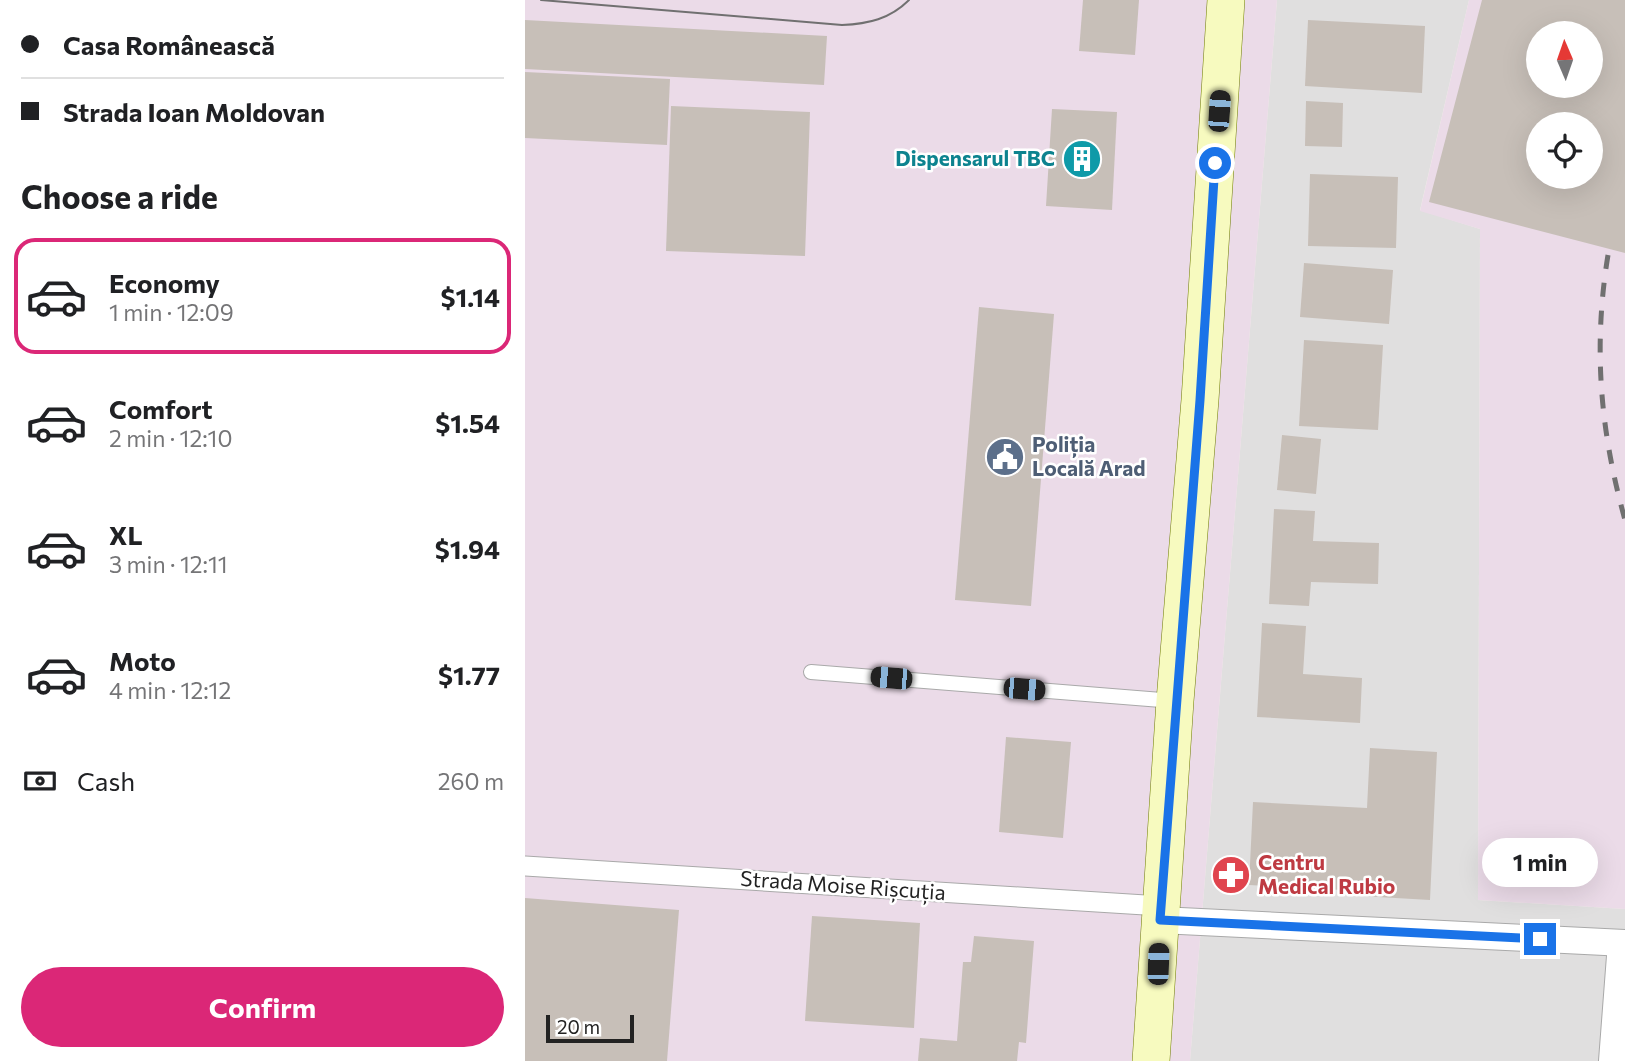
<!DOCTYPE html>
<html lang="en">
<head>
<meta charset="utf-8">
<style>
  :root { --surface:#fff; --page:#f6f6f6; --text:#202124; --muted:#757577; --line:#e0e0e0; --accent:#db2777 }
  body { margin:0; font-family:Commissioner,sans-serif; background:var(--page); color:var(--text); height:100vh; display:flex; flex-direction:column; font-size:26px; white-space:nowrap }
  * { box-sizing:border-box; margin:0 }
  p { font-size:23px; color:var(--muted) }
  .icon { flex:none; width:38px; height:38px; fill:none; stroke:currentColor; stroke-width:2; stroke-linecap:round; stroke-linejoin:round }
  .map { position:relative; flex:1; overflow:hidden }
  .details { display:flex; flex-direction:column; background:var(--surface); width:525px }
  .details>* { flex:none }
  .top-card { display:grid; align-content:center; height:154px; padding:0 21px; background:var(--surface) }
  .needle { width:46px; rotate:358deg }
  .tools { position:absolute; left:1001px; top:21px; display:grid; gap:14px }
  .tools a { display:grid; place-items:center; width:77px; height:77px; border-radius:50%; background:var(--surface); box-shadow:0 7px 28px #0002; font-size:35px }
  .scale { position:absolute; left:21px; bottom:18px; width:88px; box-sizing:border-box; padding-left:7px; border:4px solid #222; border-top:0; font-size:19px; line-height:24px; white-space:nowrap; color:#222; -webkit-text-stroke:5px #fff; paint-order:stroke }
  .end { position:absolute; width:32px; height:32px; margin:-16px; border:9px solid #1a73e8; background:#fff; box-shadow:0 0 0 4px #fff }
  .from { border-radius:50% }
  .bubble { position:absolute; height:49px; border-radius:24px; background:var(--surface); box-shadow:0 7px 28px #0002; font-size:23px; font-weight:700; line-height:49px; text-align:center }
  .car { position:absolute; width:21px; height:42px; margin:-21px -10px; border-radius:9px; box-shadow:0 0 5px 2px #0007; background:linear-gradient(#222 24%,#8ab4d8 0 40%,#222 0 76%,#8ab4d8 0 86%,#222 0) }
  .top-card b { display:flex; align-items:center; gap:24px; height:66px; font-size:26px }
  .top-card b+b { border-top:2px solid var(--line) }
  .top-card i { width:18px; height:18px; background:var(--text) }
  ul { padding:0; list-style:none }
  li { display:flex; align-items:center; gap:21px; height:116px; margin:0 14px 10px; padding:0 7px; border:4px solid transparent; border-radius:21px }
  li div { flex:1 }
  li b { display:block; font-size:26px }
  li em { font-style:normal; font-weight:700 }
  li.on { border-color:var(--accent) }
  li>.icon { width:63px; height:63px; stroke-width:1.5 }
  h2 { padding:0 21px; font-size:32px; line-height:84px }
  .pay { display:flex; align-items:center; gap:18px; height:77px; padding:0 21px; font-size:26px }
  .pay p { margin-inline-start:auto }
  .cta { display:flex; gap:14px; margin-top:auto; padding:14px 21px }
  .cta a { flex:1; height:80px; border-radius:42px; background:var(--accent); color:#fff; font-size:28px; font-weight:700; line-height:80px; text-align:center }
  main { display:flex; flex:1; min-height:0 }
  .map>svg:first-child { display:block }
</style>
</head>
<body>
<main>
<section class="details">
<div class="top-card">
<b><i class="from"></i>Casa Românească</b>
<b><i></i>Strada Ioan Moldovan</b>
</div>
<h2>Choose a ride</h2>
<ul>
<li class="on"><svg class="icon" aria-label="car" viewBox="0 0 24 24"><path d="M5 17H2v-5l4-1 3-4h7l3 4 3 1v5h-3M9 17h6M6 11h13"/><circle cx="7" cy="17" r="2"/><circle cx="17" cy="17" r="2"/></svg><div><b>Economy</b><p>1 min · 12:09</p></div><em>$1.14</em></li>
<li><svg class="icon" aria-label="car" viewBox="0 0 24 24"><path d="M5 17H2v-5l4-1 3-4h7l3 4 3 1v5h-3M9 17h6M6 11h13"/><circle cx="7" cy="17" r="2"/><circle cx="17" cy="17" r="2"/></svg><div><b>Comfort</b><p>2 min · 12:10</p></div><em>$1.54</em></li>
<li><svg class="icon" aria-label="car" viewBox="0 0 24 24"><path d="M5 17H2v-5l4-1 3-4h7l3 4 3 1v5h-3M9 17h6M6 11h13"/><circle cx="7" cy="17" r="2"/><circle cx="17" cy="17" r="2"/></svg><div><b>XL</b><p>3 min · 12:11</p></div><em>$1.94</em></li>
<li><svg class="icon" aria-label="car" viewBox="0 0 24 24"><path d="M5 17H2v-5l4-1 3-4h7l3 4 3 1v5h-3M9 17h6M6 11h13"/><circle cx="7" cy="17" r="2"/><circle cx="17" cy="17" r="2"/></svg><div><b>Moto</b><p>4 min · 12:12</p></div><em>$1.77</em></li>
</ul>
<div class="pay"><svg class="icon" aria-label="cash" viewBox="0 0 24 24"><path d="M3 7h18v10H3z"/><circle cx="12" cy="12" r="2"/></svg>Cash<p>260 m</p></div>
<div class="cta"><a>Confirm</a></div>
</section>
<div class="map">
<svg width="1100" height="1061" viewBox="0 0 1100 1061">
  <rect width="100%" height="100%" fill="#f2efe9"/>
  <path fill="#e0dfdf" d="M752,0H944L895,210L955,229L953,900L1100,909V1061H665Z"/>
  <g fill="#ebdbe8" fill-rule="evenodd">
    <path d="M0,0H752L665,1061H0Z"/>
    <path d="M944,0H1100V909L953,900L955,229L895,211ZM1013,33H1066V86H1013ZM1013,124H1066V177H1013Z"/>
  </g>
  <g fill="#c7bfb8" fill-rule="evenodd">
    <path d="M558,0H614L610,55L554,51Z"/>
    <path d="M957,0H1100V253L904,202ZM1013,33H1066V86H1013ZM1013,124H1066V177H1013Z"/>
    <path d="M0,20L302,36L299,85L0,69Z"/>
    <path d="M783,20L900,26L897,93L780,86Z"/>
    <path d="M0,72L145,79L142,145L0,138Z"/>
    <path d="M781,101L818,103L817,147L780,146Z"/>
    <path d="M146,106L285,112L280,256L141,251Z"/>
    <path d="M527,109L592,112L587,210L521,206Z"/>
    <path d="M785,174L873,177L871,248L783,246Z"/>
    <path d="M779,263L868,270L864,324L775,317Z"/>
    <path d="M454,307L529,314L506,606L430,600Z"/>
    <path d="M779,340L858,345L853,430L774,426Z"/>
    <path d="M757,435L796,439L791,494L752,490Z"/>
    <path d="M749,509L790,511L788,541L854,543L853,584L786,582L784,606L744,604Z"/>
    <path d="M737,623L781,626L778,674L837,678L835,723L732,717Z"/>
    <path d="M481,737L546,742L538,838L474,832Z"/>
    <path d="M845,748L912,752L905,900L836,896V891L724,885L728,802L842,808Z"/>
    <path d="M0,898L154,910L142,1061H0Z"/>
    <path d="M287,916L395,923L389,1028L280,1021Z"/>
    <path d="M449,936L509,941L501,1043L494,1042L492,1061H393L395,1038L432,1041L438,962H446Z"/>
  </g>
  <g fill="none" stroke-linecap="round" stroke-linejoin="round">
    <g stroke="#a9a9a9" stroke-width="16">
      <path id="service" d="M286,672L649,701"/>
    </g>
    <g stroke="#a9a9a9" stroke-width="21">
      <path id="pedestrian" d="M0,866L636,906"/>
    </g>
    <g stroke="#a9a9a9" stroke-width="28">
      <g id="minor">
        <path d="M635,920L1100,943"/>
        <path d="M1087,1061L1096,943"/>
      </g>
    </g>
    <g stroke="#707d05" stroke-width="38">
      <path id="secondary" d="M626,1061L650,701L675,400L701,0"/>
    </g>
    <use href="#service" stroke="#fff" stroke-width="14"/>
    <use href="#pedestrian" stroke="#fff" stroke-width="19"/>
    <use href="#minor" stroke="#fff" stroke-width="26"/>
    <use href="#secondary" stroke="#f7fabf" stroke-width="37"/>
    <path stroke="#707070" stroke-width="2" d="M16,0L317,25C343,24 365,19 384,0"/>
    <path stroke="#707070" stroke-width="5" stroke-dasharray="14 14" stroke-linecap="butt" d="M1083,255C1068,347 1075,430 1100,520"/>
  </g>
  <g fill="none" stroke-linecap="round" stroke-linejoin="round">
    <path stroke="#1a73e8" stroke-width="9" d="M690,163L675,400L635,920L1015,939"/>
  </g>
  <defs>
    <g id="building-disc" transform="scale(2.0125)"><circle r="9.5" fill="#0f9aa8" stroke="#fff"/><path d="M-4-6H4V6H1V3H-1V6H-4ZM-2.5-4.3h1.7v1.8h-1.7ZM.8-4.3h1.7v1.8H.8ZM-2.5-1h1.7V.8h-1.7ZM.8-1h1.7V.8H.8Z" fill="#fff"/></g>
    <g id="civic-disc" transform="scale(2.0125)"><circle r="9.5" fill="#5c6f8a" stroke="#fff"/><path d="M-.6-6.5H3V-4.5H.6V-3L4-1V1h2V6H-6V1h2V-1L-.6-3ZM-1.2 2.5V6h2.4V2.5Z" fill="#fff"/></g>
    <g id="pharmacy-disc" transform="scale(2.0125)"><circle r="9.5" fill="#e0444e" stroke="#fff"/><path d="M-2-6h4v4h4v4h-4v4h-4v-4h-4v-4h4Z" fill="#fff"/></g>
  </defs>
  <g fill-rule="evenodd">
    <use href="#building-disc" x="557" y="159"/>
    <use href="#civic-disc" x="480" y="457"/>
    <use href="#pharmacy-disc" x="706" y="875"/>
  </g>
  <g text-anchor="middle" stroke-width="5" stroke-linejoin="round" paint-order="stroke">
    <g font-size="21" font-weight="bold" fill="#0d838f" stroke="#fff" text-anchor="end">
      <text x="530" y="166">Dispensarul TBC</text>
    </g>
    <g font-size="21" font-weight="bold" fill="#4e5e75" stroke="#fff" text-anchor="start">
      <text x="507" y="452">Poliția<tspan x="507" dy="24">Locală Arad</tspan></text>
    </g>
    <g font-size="21" font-weight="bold" fill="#be3a42" stroke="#fff" text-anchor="start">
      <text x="733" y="870">Centru<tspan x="733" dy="24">Medical Rubio</tspan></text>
    </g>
    <g font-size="21" fill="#222" stroke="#fff">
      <text transform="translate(318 886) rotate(4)" y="7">Strada Moise Rișcuția</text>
    </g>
  </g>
</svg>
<div class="tools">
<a><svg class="needle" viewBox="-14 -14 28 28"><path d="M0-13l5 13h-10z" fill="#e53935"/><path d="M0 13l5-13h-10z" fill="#757577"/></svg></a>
<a><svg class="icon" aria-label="locate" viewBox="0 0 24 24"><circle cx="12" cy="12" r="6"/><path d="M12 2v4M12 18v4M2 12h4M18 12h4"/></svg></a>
</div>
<div class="scale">20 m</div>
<i class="end from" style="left:690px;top:163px"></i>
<i class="end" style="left:1015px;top:939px"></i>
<div class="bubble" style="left:957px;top:838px;width:116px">1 min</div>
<i class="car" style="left:694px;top:111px;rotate:4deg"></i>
<i class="car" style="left:366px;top:678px;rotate:275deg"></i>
<i class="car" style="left:499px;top:689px;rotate:95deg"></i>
<i class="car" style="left:633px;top:964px;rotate:2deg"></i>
</div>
</main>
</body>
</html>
